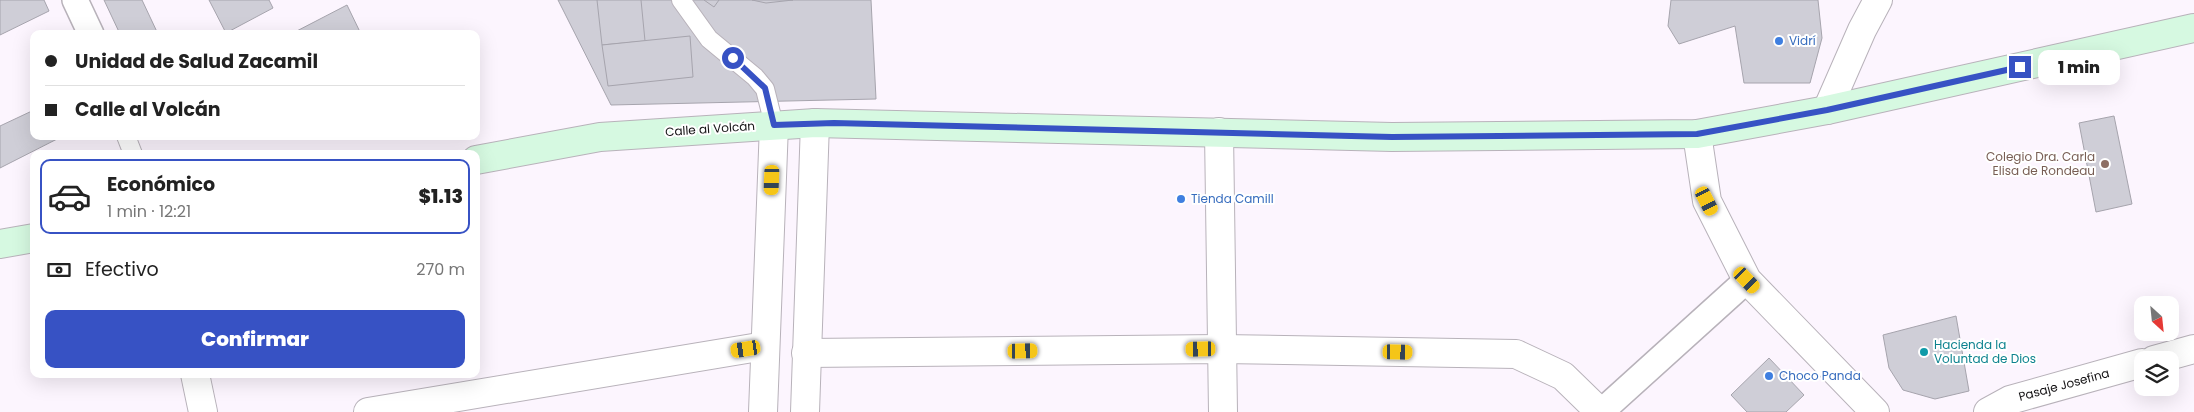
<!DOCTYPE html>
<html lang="es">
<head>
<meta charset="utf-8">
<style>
  :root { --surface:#fff; --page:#f6f6f6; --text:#222; --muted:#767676; --line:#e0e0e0; --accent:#3752c4 }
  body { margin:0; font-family:Poppins,sans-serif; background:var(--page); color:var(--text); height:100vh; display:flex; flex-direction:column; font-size:19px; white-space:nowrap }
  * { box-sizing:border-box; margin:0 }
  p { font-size:16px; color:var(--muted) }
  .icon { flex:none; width:28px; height:28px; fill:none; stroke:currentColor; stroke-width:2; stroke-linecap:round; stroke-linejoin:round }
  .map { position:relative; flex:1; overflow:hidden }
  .panel { position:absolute; left:30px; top:150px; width:450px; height:228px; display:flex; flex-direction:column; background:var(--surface); border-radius:10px; box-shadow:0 5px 20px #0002 }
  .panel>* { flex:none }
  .guide { position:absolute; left:30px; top:30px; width:450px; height:110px; border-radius:10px; box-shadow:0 5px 20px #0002; display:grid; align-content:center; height:110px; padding:0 15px; background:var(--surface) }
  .needle { width:32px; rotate:153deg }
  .controls { position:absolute; left:2134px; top:296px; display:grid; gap:10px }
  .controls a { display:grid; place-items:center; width:45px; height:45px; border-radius:10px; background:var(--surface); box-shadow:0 5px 20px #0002; font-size:25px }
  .end { position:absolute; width:22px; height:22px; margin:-11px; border:6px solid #3752c4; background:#fff; box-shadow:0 0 0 2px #fff }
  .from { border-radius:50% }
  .bubble { position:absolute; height:35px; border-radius:10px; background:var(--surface); box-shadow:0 5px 20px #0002; font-size:16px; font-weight:800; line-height:35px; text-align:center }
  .car { position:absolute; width:15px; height:30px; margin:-15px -8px; border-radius:6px; box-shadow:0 0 4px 1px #0007; background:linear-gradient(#f5c518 24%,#345 0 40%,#f5c518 0 76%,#345 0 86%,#f5c518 0) }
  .guide b { display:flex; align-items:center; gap:18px; height:48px; font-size:19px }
  .guide b+b { border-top:1px solid var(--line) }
  .guide i { width:12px; height:12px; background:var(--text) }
  ul { padding:9px 0 0; list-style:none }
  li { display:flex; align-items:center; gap:15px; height:75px; margin:0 10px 8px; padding:0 5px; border:2px solid var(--line); border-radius:10px }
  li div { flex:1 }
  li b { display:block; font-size:19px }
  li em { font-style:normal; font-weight:800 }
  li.on { border-color:var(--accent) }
  li>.icon { width:45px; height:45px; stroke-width:1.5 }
  .pay { display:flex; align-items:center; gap:12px; height:55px; padding:0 15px; font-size:19px }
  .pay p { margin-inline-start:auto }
  .button { display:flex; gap:10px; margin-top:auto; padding:10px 15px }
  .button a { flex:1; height:58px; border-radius:10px; background:var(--accent); color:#fff; font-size:20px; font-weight:800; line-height:58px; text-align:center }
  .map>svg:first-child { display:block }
</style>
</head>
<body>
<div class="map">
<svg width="2194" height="412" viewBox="0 0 2194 412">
  <rect width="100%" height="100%" fill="#fcf5fe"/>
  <g fill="#cfced7" stroke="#a6a4ad">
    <path d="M0,0H44L49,11L0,35Z"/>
    <path d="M104,0H142L158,34H120Z"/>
    <path d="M209,0H269L273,8L226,33Z"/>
    <path d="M558,0H871L876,99L611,105Z"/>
    <path d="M597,0H641L645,41L602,45Z"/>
    <path d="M704,0H719L714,7Z"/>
    <path d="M752,0H793L766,3Z"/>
    <path d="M1671,0H1818L1822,38L1810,83H1744L1735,26L1679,44L1668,26Z"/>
    <path d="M347,5L361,34H291Z"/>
    <path d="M690,36L693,77L608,86L602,45Z"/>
    <path d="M34,110V136H63L0,168V126Z"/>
    <path d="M2114,116L2132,204L2096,212L2079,123Z"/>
    <path d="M1956,316L1969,391L1935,399L1903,390L1889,368L1883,335Z"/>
    <path d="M1769,358L1804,395L1786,412H1747L1731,395Z"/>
  </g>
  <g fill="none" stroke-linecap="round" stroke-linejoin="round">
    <g stroke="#b8b2ba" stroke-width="20">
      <g id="service">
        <path d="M681,0L709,39L755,77L765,89L774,125"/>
        <path d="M126,136L133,154"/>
      </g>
    </g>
    <g stroke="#b8b2ba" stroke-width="28">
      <g id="pedestrian">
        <path d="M75,0L91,34"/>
        <path d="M1601,412L1747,280"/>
      </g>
    </g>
    <g stroke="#b8b2ba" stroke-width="30">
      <g id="minor">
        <path d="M1827,110L1862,30L1878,0"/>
        <path d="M1219,132L1223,412"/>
        <path d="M806,353L1221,349L1516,354L1563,376L1600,412"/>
        <path d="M2154,360L2194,349"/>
        <path d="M195,374L203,412"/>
        <path d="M368,412L765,346"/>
        <path d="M763,412L774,125"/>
        <path d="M805,412L815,123"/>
        <path d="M1988,412L2010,400L2142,363"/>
      </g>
    </g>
    <g stroke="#b8b2ba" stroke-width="30">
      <path id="tertiary" d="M1697,134L1707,201L1747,280L1875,412"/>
    </g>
    <g stroke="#b8b2ba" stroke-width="30">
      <g id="secondary">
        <path d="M476,160L600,137L815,123L1392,137L1697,134L1827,110L2194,28"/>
        <path d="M0,244L34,238"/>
      </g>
    </g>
    <use href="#service" stroke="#fff" stroke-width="18"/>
    <use href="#pedestrian" stroke="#fff" stroke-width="25"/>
    <use href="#minor" stroke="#fff" stroke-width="28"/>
    <use href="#tertiary" stroke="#fff" stroke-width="28"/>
    <use href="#secondary" stroke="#d6f9e1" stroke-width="28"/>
  </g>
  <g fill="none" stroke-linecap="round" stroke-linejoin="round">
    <path stroke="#3752c4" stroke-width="6" d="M733,58L765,88L774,125L834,123L1392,137L1697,134L1827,110L2020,67"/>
  </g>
  <g fill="#3f7fe0" stroke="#fff" stroke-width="2">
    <circle cx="1779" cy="41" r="5"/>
    <circle cx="1181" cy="199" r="5"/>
    <circle cx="1769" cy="376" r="5"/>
  </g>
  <circle fill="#8d6e63" stroke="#fff" stroke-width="2" cx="2105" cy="164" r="5"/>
  <circle fill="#0f9aa8" stroke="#fff" stroke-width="2" cx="1924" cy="352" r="5"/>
  <g text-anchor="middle" stroke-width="4" stroke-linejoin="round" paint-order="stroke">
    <g font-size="12" fill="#366cbe" stroke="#fff" text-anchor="start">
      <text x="1789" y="45">Vidrí</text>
      <text x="1191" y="203">Tienda Camill</text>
      <text x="1779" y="380">Choco Panda</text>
    </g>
    <g font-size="12" fill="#151315" stroke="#fff">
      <text transform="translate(710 129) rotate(-4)" y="4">Calle al Volcán</text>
      <text transform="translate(2064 385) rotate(-15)" y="4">Pasaje Josefina</text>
    </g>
    <g font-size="12" fill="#785e54" stroke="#fff" text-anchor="end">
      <text x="2095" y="161">Colegio Dra. Carla<tspan x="2095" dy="14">Elisa de Rondeau</tspan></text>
    </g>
    <g font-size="12" fill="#0d838f" stroke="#fff" text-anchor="start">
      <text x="1934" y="349">Hacienda la<tspan x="1934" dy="14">Voluntad de Dios</tspan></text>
    </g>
  </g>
</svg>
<div class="controls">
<a><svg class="needle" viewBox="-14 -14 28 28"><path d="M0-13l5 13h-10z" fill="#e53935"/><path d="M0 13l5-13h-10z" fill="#767676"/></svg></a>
<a><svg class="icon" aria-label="layers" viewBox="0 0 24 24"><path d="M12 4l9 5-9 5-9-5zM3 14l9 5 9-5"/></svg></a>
</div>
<i class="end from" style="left:733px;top:58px"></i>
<i class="end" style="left:2020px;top:67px"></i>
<div class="bubble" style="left:2038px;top:50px;width:82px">1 min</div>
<i class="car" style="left:772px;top:180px;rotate:182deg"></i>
<i class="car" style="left:1707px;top:201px;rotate:153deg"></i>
<i class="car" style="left:1747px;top:280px;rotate:136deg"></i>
<i class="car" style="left:746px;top:349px;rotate:261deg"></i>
<i class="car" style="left:1201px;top:349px;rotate:269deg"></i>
<i class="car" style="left:1023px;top:351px;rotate:89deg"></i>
<i class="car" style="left:1398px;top:352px;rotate:91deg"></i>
<div class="guide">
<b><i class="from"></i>Unidad de Salud Zacamil</b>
<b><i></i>Calle al Volcán</b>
</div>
<section class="panel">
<ul>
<li class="on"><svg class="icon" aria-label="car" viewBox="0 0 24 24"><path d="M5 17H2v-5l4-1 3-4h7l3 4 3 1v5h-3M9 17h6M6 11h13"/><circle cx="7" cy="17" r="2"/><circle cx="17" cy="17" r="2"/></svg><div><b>Económico</b><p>1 min · 12:21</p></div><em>$1.13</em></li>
</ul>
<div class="pay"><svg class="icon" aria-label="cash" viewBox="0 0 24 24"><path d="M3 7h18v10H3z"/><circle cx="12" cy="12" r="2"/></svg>Efectivo<p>270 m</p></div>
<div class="button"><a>Confirmar</a></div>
</section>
</div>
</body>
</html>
